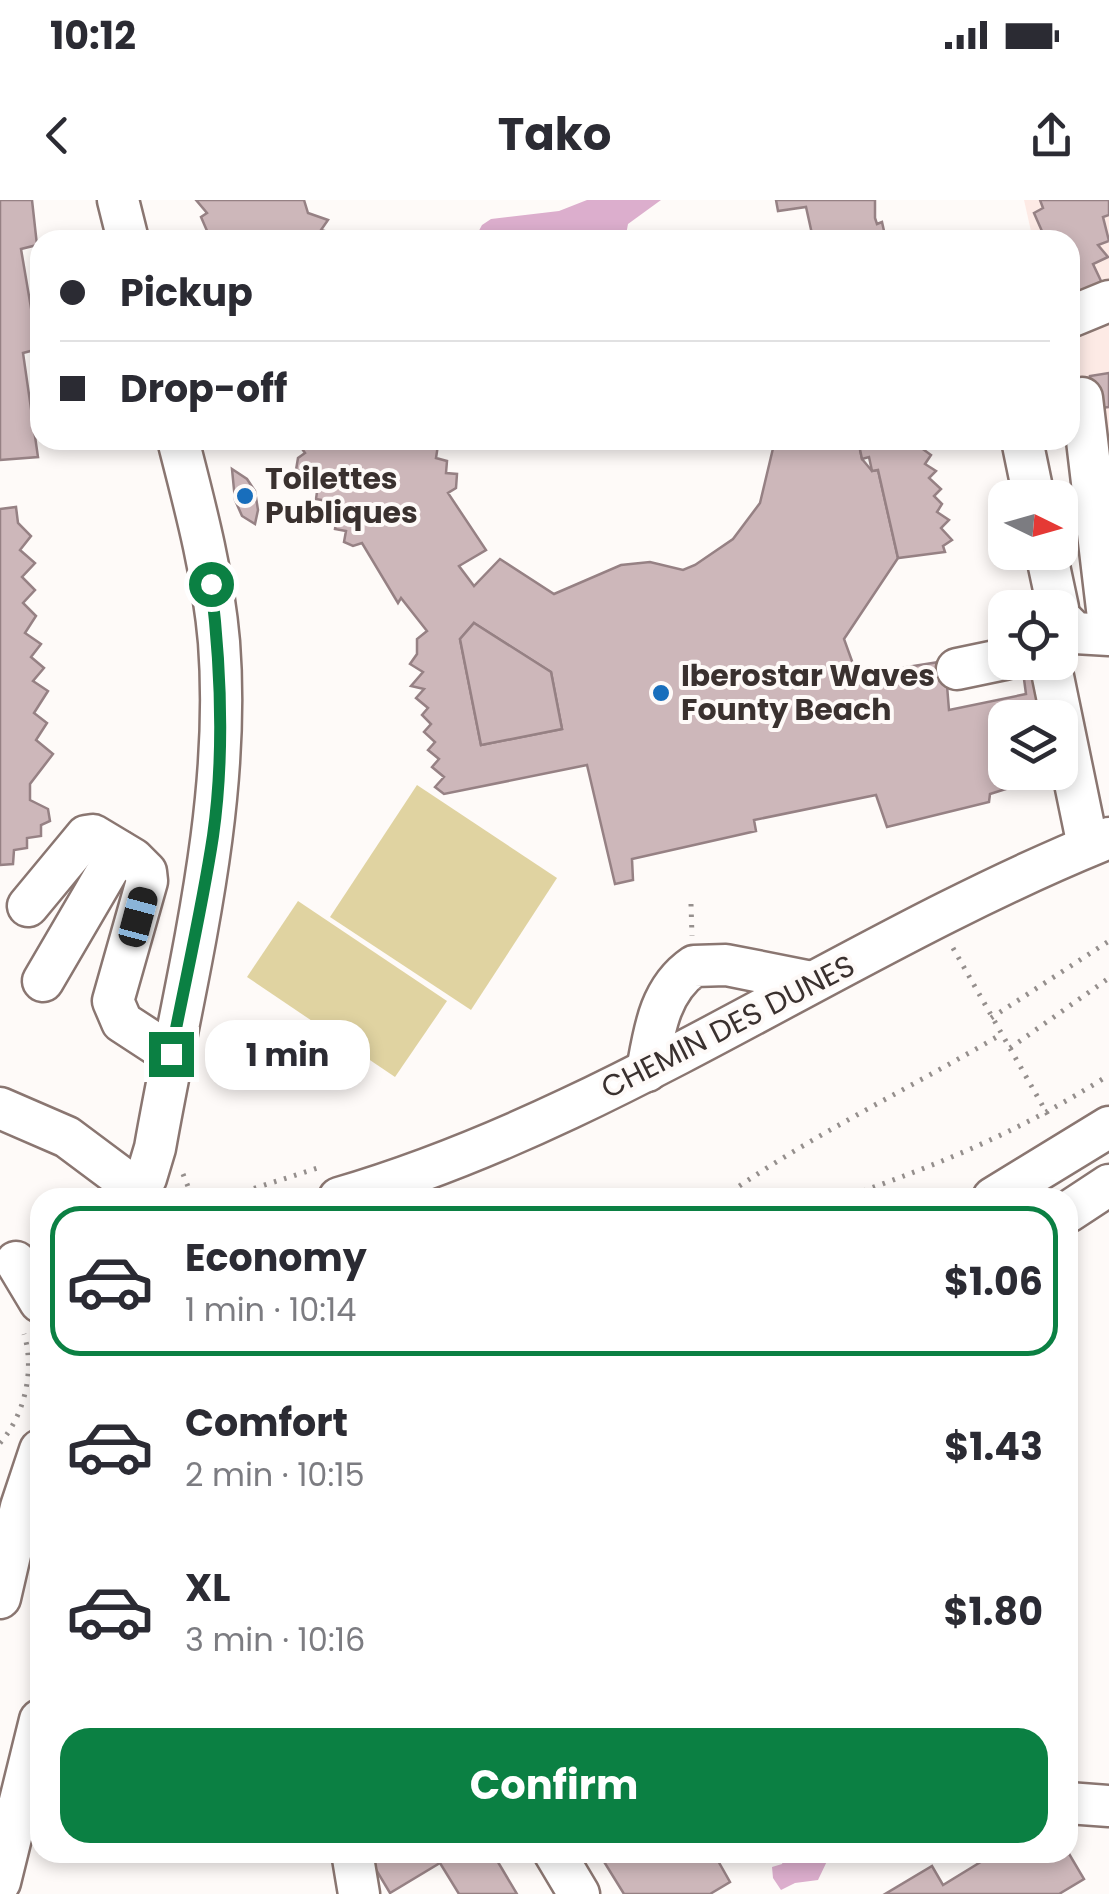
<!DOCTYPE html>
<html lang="en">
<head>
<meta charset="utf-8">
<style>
  :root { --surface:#fff; --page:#f7f7f7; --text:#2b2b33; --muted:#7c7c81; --line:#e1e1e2; --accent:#0b8043 }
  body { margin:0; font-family:Poppins,sans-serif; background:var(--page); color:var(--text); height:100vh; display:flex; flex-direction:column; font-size:38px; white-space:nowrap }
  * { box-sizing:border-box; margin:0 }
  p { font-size:32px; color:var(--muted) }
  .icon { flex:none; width:55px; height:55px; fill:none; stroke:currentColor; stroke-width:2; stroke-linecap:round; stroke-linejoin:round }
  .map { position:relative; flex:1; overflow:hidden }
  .drawer { position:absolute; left:30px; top:988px; width:1048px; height:675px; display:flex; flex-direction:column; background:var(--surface); border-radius:30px; box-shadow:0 5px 15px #0003 }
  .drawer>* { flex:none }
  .top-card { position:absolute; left:30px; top:30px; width:1050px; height:220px; border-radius:30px; box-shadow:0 5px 15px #0003; display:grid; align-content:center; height:220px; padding:0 30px; background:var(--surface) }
  .needle { width:65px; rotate:95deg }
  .tools { position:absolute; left:988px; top:280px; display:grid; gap:20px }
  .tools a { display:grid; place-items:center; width:90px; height:90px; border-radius:20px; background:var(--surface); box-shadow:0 5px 15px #0003; font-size:50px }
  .end { position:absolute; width:45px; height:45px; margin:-22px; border:12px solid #0b8043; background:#fff; box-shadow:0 0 0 5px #fff }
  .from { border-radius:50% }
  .bubble { position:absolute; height:70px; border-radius:30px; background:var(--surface); box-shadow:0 5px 15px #0003; font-size:32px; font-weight:700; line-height:70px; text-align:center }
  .car { position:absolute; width:30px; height:60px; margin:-30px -15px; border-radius:12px; box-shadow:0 0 8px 2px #0007; background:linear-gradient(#222 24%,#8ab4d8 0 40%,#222 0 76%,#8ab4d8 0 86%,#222 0) }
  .top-card b { display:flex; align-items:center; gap:35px; height:95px; font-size:38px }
  .top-card b+b { border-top:2px solid var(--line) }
  .top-card i { width:25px; height:25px; background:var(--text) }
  ul { padding:18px 0 0; list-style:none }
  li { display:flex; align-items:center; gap:30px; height:150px; margin:0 20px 15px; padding:0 10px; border:5px solid transparent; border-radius:30px }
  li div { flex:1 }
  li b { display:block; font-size:38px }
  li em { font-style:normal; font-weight:700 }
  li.current { border-color:var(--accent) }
  li>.icon { width:90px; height:90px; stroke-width:1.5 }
  .button { display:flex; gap:20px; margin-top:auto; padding:20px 30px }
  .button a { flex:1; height:115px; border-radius:30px; background:var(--accent); color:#fff; font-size:40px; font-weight:700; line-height:115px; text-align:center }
  .status { display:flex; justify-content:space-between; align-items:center; height:70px; padding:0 50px; background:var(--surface); direction:ltr }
  .status svg { height:28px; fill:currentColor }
  header { display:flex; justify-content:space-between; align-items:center; height:130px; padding:0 30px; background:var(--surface); font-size:45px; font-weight:700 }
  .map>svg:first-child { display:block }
</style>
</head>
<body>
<div class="status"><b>10:12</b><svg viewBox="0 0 49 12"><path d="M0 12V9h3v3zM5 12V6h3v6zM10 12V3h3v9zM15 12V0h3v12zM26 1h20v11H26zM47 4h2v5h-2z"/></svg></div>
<header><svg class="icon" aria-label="back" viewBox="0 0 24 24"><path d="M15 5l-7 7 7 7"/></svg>Tako<svg class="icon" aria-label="share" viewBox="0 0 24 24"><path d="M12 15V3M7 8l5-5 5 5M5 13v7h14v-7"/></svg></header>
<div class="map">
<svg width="1109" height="1694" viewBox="0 0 1109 1694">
  <rect width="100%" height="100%" fill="#fefaf8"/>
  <path fill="#fdeae5" d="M1024,0H1109V386L1070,209V40H1033Z"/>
  <g fill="#e0d3a1">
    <path d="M417,585L557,678L471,810L330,717Z"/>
    <path d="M298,701L447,801L395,877L247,777Z"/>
  </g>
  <g fill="#dcaecd">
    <path d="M587,0H661L628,24L625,40H474L482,25L491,19L559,11Z"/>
    <path d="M786,1653V1652L844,1653L829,1657L818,1680L795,1683L781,1690L773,1678L772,1667L782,1664Z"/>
  </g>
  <g fill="#cdb7ba" stroke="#968184" stroke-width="2.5" fill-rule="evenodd">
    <path d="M0,0H32L37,45L21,49L38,149L23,153L38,257L0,260Z"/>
    <path d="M196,0H304L308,13L328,20L321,30L335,34L332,40H211L201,17L207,13Z"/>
    <path d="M776,0H875V18L877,24L882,22L886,40H794L812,34L806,7L778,11Z"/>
    <path d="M1040,0H1109V15L1103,17L1109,41L1098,45L1108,57L1093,64L1102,83L1070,97V40H1040L1045,38L1034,13L1043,8Z"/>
    <path d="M1109,173V207L1093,209L1090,176Z"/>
    <path d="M296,240H426L438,245L436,258L447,261L446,273L457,274L456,288L448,293L486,350L459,366L474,386L500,359L554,394L621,365L650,362L683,370L695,365L733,339L760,303L775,240H858L862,259L872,271L878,270L898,358L844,439L857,475L945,461L949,510L1026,494L1022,464L1041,462L1050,518H1005V572H1044V577L990,594L989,602L887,627L876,595L754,620L756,631L632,659L633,680L615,684L587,565L444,594L435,587L444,577L432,567L439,559L428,550L435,542L424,532L431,524L422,515L428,508L416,498L424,489L411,486L423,472L410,464L417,454V439L427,431L401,398L398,403L362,343L353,346L344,342L346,331L335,329L337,315L325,313L327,301L316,299L318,285L306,284L307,271L296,270L298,258L305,253ZM474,423L551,472L562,529L481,545L460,439Z"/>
    <path d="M858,240H918L920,247L931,255L925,264L936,271L929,278L941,289L934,296L942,304L937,312L949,320L941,328L952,340L943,346L945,352L898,358L878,270L872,271L869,257L862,259Z"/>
    <path d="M232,269L247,279L255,291L258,310L255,324L242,316L235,300Z"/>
    <path d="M16,307L18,323L31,336L20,350L35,363L22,377L35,390L23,403L36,416L25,433L41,444L31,457L44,468L33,481L48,491L34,513L47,523L36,540L53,554L30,584V600L48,609L50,621L41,625V636L27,638V648L14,650L13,664L0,665V309Z"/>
    <path d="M474,423L551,472L562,529L481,545L460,439Z"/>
    <path d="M492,1652L517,1694H459L440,1663L390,1693L366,1653Z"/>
    <path d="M598,1652H713L730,1682L710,1694H624Z"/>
    <path d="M997,1652H1068L1084,1679L1059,1694H885L932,1666L943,1685Z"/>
  </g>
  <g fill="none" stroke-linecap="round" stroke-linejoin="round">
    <g stroke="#8a7671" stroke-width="45">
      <g id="minor">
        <path d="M118,0L128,40"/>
        <path d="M1070,117L1109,101"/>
        <path d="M1082,198L1109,426"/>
        <path d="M1022,240L1034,298"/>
        <path d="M1046,352L1058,408"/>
        <path d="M1060,418L1075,433L1109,435"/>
        <path d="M1050,462L1088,646"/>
        <path d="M957,469L1005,459"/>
        <path d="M28,706L86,636L93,635L133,659L146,672L147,681L113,801L122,822L171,854"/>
        <path d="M43,781L119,651"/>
        <path d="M647,871C654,832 659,790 694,766L726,765L812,782"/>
        <path d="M0,908L67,937L138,990"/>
        <path d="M134,998L146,978L155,948C184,782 232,612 219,442C213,373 195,306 178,240"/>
        <path d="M339,998C613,918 846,744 1109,638"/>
        <path d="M993,998L1109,927"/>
        <path d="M1068,1012L1109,985"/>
        <path d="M16,1062L40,1102"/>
        <path d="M0,1398L21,1307L40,1250"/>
        <path d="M1068,1603L1109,1606"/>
        <path d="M352,1652L359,1694"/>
        <path d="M554,1652L579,1694"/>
        <path d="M0,1682L40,1520"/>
      </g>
    </g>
    <g stroke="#958f8d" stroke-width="5" stroke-dasharray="2.5 8" stroke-linecap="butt">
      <path d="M691,704L692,736"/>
      <path d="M953,748L1049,917"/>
      <path d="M991,818L1109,741"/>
      <path d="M1010,848L1109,778"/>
      <path d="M183,974L189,989L202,998"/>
      <path d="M224,998L324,966"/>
      <path d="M722,998C811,935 907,890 1000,835"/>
      <path d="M843,998C943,963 1019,932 1109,875"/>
      <path d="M0,1243C25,1215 35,1169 24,1134"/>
    </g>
    <use href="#minor" stroke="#fff" stroke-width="40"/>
  </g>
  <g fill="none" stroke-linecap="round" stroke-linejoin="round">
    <path stroke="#0b8043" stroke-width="12" d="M171,854C185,781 202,709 213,636C225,552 221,467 211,384"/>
  </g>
  <g fill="#186ebc" stroke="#fefaf8" stroke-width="4">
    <circle cx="245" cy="296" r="10"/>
    <circle cx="661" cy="493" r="10"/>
  </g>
  <g text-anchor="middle" stroke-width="8" stroke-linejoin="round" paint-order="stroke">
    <g font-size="30" font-weight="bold" fill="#3a312f" stroke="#fefaf8" text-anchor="start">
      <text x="265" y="289">Toilettes<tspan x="265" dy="34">Publiques</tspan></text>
      <text x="681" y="486">Iberostar Waves<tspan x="681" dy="34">Founty Beach</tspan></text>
    </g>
    <g font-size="30" fill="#3a312f" stroke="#fefaf8">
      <text transform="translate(728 827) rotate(-27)" y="10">CHEMIN DES DUNES</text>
    </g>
  </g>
</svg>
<div class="tools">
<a><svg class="needle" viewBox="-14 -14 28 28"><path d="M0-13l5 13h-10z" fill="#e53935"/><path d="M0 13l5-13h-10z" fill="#7c7c81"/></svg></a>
<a><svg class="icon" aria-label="locate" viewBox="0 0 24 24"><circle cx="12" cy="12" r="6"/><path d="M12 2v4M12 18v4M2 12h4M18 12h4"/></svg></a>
<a><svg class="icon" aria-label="layers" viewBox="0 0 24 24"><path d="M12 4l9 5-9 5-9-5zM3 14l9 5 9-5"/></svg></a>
</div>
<i class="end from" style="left:211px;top:384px"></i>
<i class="end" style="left:171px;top:854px"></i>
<div class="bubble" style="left:205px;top:820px;width:165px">1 min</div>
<i class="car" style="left:138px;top:717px;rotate:15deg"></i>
<div class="top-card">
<b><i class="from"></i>Pickup</b>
<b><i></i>Drop-off</b>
</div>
<section class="drawer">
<ul>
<li class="current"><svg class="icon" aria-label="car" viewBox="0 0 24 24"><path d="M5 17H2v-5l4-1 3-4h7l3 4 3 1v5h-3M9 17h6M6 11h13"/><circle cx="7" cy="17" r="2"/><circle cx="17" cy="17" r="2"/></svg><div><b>Economy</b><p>1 min · 10:14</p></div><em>$1.06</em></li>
<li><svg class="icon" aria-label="car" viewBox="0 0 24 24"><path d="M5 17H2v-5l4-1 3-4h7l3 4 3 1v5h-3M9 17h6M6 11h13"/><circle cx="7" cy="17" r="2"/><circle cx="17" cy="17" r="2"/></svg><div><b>Comfort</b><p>2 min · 10:15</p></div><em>$1.43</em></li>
<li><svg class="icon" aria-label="car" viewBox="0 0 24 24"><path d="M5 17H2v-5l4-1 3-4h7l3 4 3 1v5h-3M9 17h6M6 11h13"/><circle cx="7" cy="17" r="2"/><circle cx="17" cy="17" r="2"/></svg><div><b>XL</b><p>3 min · 10:16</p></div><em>$1.80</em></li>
</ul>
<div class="button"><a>Confirm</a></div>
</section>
</div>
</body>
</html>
